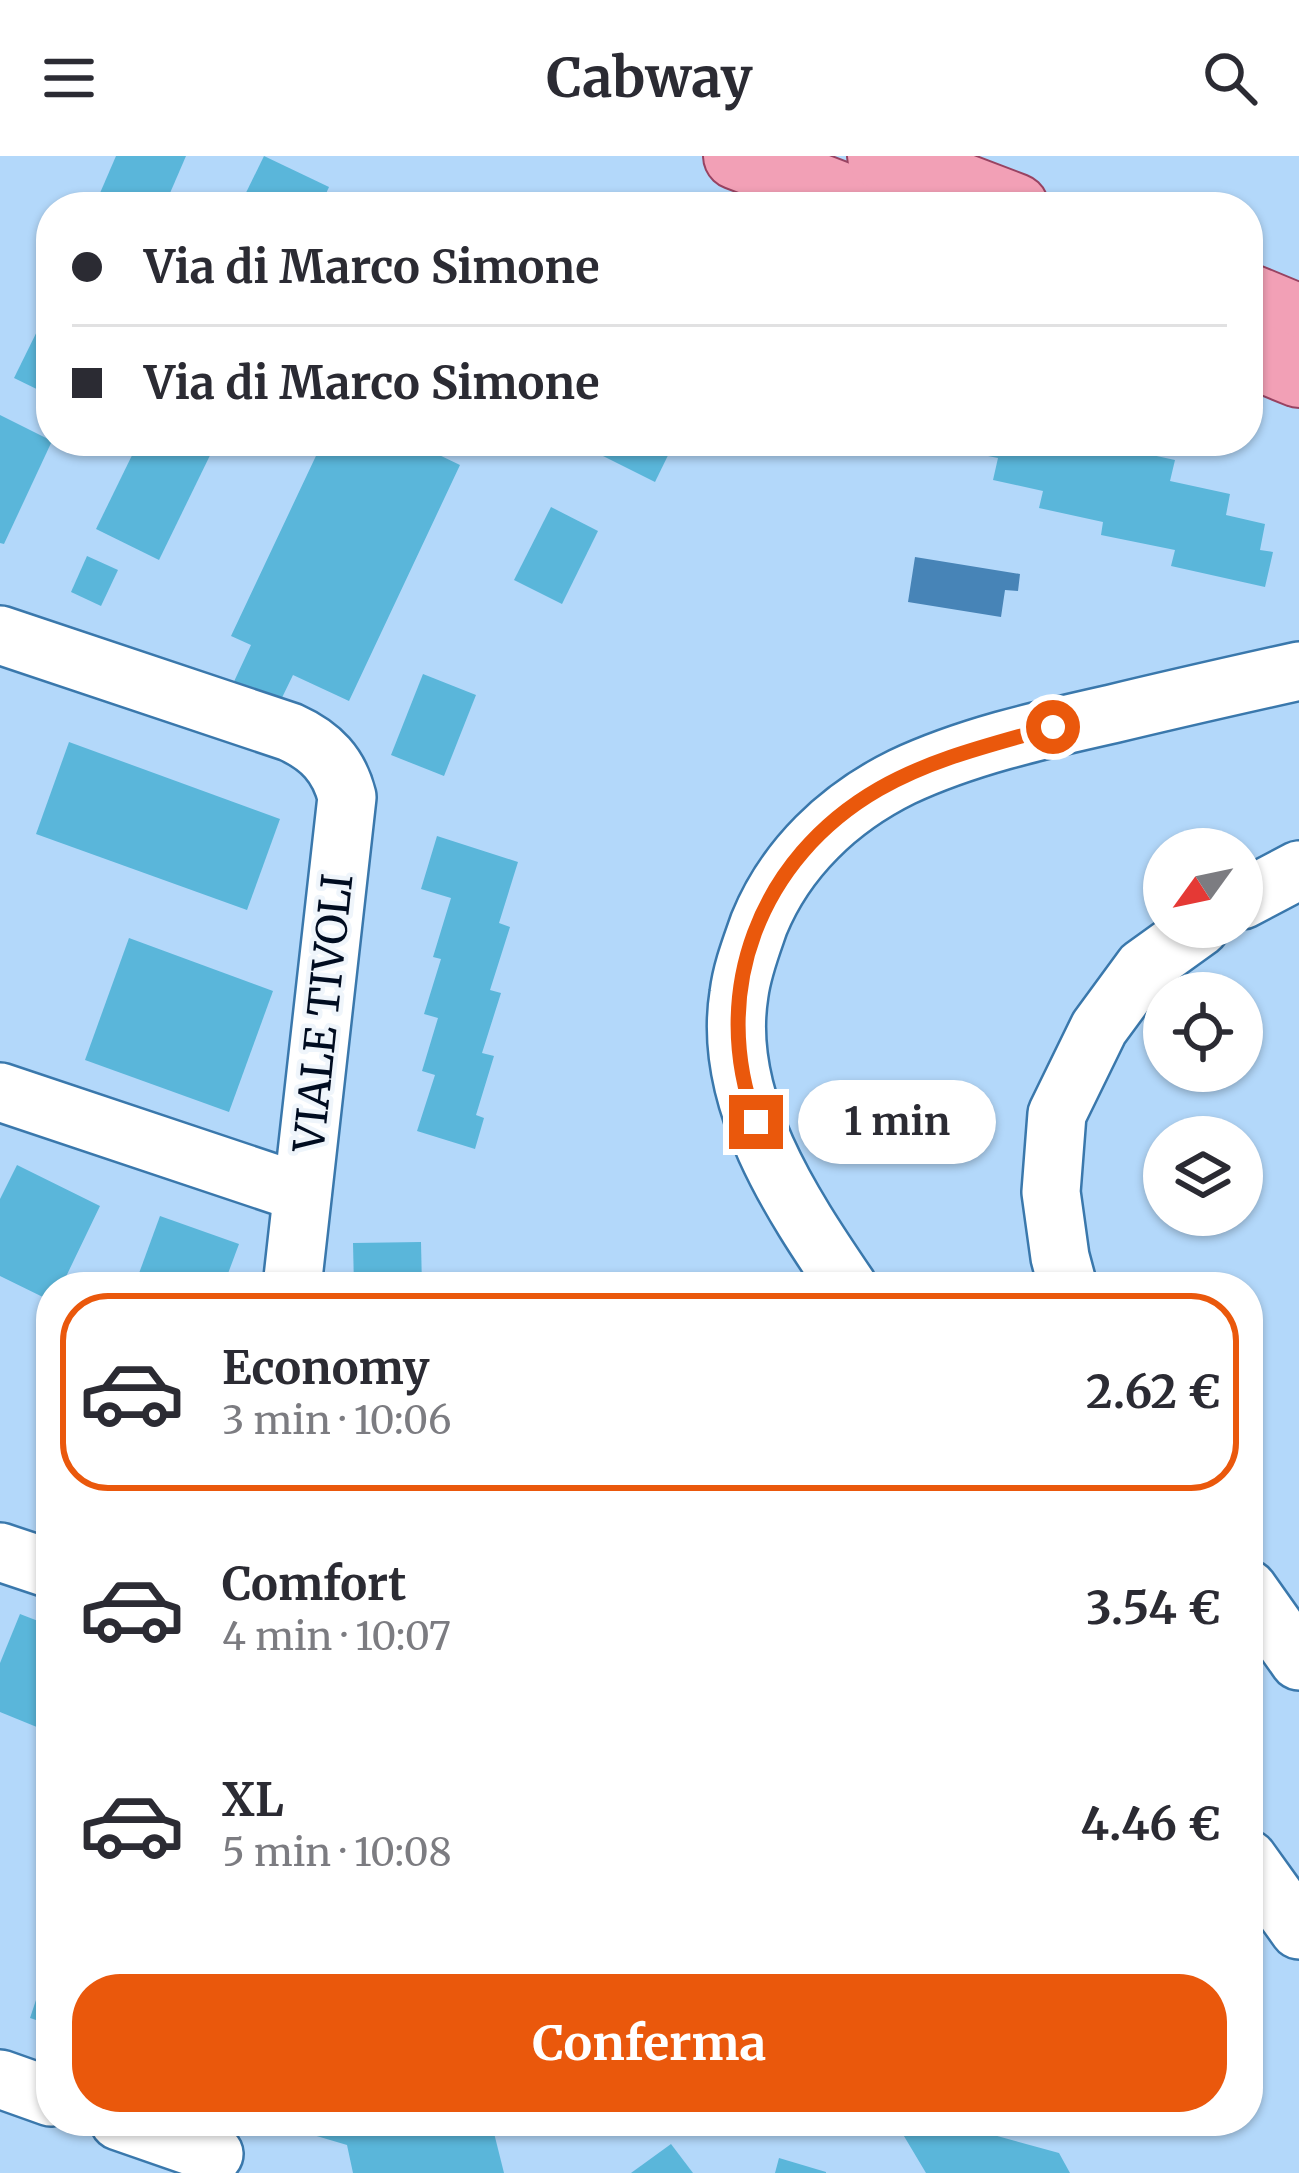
<!DOCTYPE html>
<html lang="it">
<head>
<meta charset="utf-8">
<style>
  :root { --surface:#fff; --page:#f2f2f3; --text:#2b2b33; --muted:#7c7c81; --line:#e1e1e2; --accent:#ea580c }
  body { margin:0; font-family:Merriweather,serif; background:var(--page); color:var(--text); height:100vh; display:flex; flex-direction:column; font-size:45px; white-space:nowrap }
  * { box-sizing:border-box; margin:0 }
  p { font-size:39px; color:var(--muted) }
  .icon { flex:none; width:66px; height:66px; fill:none; stroke:currentColor; stroke-width:2; stroke-linecap:round; stroke-linejoin:round }
  .map { position:relative; flex:1; overflow:hidden }
  .details { position:absolute; left:36px; top:1116px; width:1227px; height:864px; display:flex; flex-direction:column; background:var(--surface); border-radius:48px; box-shadow:0 3px 9px #0004 }
  .details>* { flex:none }
  .guide { position:absolute; left:36px; top:36px; width:1227px; height:264px; border-radius:48px; box-shadow:0 3px 9px #0004; display:grid; align-content:center; height:264px; padding:0 36px; background:var(--surface) }
  .needle { width:78px; rotate:237deg }
  .fabs { position:absolute; left:1143px; top:672px; display:grid; gap:24px }
  .fabs a { display:grid; place-items:center; width:120px; height:120px; border-radius:50%; background:var(--surface); box-shadow:0 3px 9px #0004; font-size:60px }
  .end { position:absolute; width:54px; height:54px; margin:-27px; border:15px solid #ea580c; background:#fff; box-shadow:0 0 0 6px #fff }
  .from { border-radius:50% }
  .bubble { position:absolute; height:84px; border-radius:42px; background:var(--surface); box-shadow:0 3px 9px #0004; font-size:39px; font-weight:700; line-height:84px; text-align:center }
  .guide b { display:flex; align-items:center; gap:42px; height:114px; font-size:45px }
  .guide b+b { border-top:3px solid var(--line) }
  .guide i { width:30px; height:30px; background:var(--text) }
  ul { padding:21px 0 0; list-style:none }
  li { display:flex; align-items:center; gap:36px; height:198px; margin:0 24px 18px; padding:0 12px; border:6px solid transparent; border-radius:48px }
  li div { flex:1 }
  li b { display:block; font-size:45px }
  li em { font-style:normal; font-weight:700 }
  li.active { border-color:var(--accent) }
  li>.icon { width:108px; height:108px; stroke-width:1.5 }
  .primary-button { display:flex; gap:24px; margin-top:auto; padding:24px 36px }
  .primary-button a { flex:1; height:138px; border-radius:48px; background:var(--accent); color:#fff; font-size:48px; font-weight:700; line-height:138px; text-align:center }
  header { display:flex; justify-content:space-between; align-items:center; height:156px; padding:0 36px; background:var(--surface); font-size:54px; font-weight:700 }
  .map>svg:first-child { display:block }
</style>
</head>
<body>
<header><svg class="icon" aria-label="menu" viewBox="0 0 24 24"><path d="M4 6h16M4 12h16M4 18h16"/></svg>Cabway<svg class="icon" aria-label="search" viewBox="0 0 24 24"><circle cx="10" cy="10" r="6"/><path d="M15 15l6 6"/></svg></header>
<div class="map">
<svg width="1299" height="2017" viewBox="0 0 1299 2017">
  <rect width="100%" height="100%" fill="#b3d8fa"/>
  <path fill="#4784b7" d="M915,401L1020,418L1018,435L1005,434L1001,461L908,446Z"/>
  <g fill="#5ab6da">
    <path d="M116,0H186L164,51H94Z"/>
    <path d="M264,0L329,31L320,51H239Z"/>
    <path d="M51,147V240L14,222Z"/>
    <path d="M0,259L52,285L4,388L0,387Z"/>
    <path d="M139,285H217L159,404L96,373Z"/>
    <path d="M323,285H410L460,309L349,545L293,519L276,554L231,532L251,489L231,480Z"/>
    <path d="M573,285H675L655,326Z"/>
    <path d="M891,285H943L940,299Z"/>
    <path d="M986,285H1117L1115,291L1175,304L1170,325L1230,338L1226,359L1265,368L1260,394L1273,396L1265,431L1171,410L1175,394L1101,379L1103,366L1039,352L1043,335L993,324L998,302L983,299Z"/>
    <path d="M551,351L598,375L562,448L514,424Z"/>
    <path d="M87,400L118,414L101,450L71,436Z"/>
    <path d="M423,518L476,539L444,620L391,599Z"/>
    <path d="M69,586L280,663L247,754L36,678Z"/>
    <path d="M437,680L518,706L499,767L510,771L490,834L501,837L482,897L494,900L476,959L484,962L475,993L417,975L435,919L422,915L438,862L424,858L441,803L433,801L451,742L421,733Z"/>
    <path d="M129,782L273,835L229,956L85,904Z"/>
    <path d="M17,1009L100,1050L61,1131H51V1145L0,1120V1043Z"/>
    <path d="M160,1060L239,1088L223,1131H134Z"/>
    <path d="M421,1086L422,1131H354L353,1087Z"/>
    <path d="M20,1458L51,1470L49,1576L0,1556V1507Z"/>
    <path d="M50,1802H51V1869L30,1862Z"/>
    <path d="M266,1965H491L504,2017H353L347,1989Z"/>
    <path d="M778,1965H838L836,1976L778,1968Z"/>
    <path d="M895,1965H967L972,1973L1059,1997L1070,2017H926Z"/>
    <path d="M671,1988L693,2017H631Z"/>
    <path d="M779,2002L826,2016V2017H775Z"/>
  </g>
  <g fill="none" stroke-linecap="round" stroke-linejoin="round">
    <g stroke="#3a78ac" stroke-width="62">
      <g id="minor">
        <path d="M0,479L290,576C321,590 339,609 347,641L292,1131"/>
        <path d="M1242,744L1299,714"/>
        <path d="M0,936L302,1037"/>
        <path d="M848,1131C791,1047 722,944 739,838C742,814 751,791 759,768C786,702 839,652 902,621C968,590 1041,574 1112,558C1174,543 1236,529 1299,515"/>
        <path d="M1068,1131L1060,1101L1051,1036L1057,958L1099,872L1143,812L1200,771"/>
        <path d="M0,1396L51,1413"/>
        <path d="M1248,1433L1299,1505"/>
        <path d="M1248,1703L1299,1774"/>
        <path d="M0,1923L51,1941"/>
        <path d="M119,1965L214,1998"/>
      </g>
    </g>
    <g stroke="#984362" stroke-width="70">
      <g id="major">
        <path d="M737,0L870,51"/>
        <path d="M881,0L1015,51"/>
        <path d="M1248,141L1299,162"/>
        <path d="M1248,197L1299,218"/>
      </g>
    </g>
    <use href="#minor" stroke="#fff" stroke-width="57"/>
    <use href="#major" stroke="#f2a0b6" stroke-width="66"/>
  </g>
  <g fill="none" stroke-linecap="round" stroke-linejoin="round">
    <path stroke="#ea580c" stroke-width="15" d="M756,966C708,837 759,702 879,633C933,602 994,588 1053,571"/>
  </g>
  <g text-anchor="middle" stroke-width="9" stroke-linejoin="round" paint-order="stroke">
    <g font-size="42" fill="#000c20" stroke="#eff5fb">
      <text transform="translate(323 857) rotate(-84)" y="15">VIALE TIVOLI</text>
    </g>
  </g>
</svg>
<div class="fabs">
<a><svg class="needle" viewBox="-14 -14 28 28"><path d="M0-13l5 13h-10z" fill="#e53935"/><path d="M0 13l5-13h-10z" fill="#7c7c81"/></svg></a>
<a><svg class="icon" aria-label="locate" viewBox="0 0 24 24"><circle cx="12" cy="12" r="6"/><path d="M12 2v4M12 18v4M2 12h4M18 12h4"/></svg></a>
<a><svg class="icon" aria-label="layers" viewBox="0 0 24 24"><path d="M12 4l9 5-9 5-9-5zM3 14l9 5 9-5"/></svg></a>
</div>
<i class="end from" style="left:1053px;top:571px"></i>
<i class="end" style="left:756px;top:966px"></i>
<div class="bubble" style="left:798px;top:924px;width:198px">1 min</div>
<div class="guide">
<b><i class="from"></i>Via di Marco Simone</b>
<b><i></i>Via di Marco Simone</b>
</div>
<section class="details">
<ul>
<li class="active"><svg class="icon" aria-label="car" viewBox="0 0 24 24"><path d="M5 17H2v-5l4-1 3-4h7l3 4 3 1v5h-3M9 17h6M6 11h13"/><circle cx="7" cy="17" r="2"/><circle cx="17" cy="17" r="2"/></svg><div><b>Economy</b><p>3 min · 10:06</p></div><em>2.62 €</em></li>
<li><svg class="icon" aria-label="car" viewBox="0 0 24 24"><path d="M5 17H2v-5l4-1 3-4h7l3 4 3 1v5h-3M9 17h6M6 11h13"/><circle cx="7" cy="17" r="2"/><circle cx="17" cy="17" r="2"/></svg><div><b>Comfort</b><p>4 min · 10:07</p></div><em>3.54 €</em></li>
<li><svg class="icon" aria-label="car" viewBox="0 0 24 24"><path d="M5 17H2v-5l4-1 3-4h7l3 4 3 1v5h-3M9 17h6M6 11h13"/><circle cx="7" cy="17" r="2"/><circle cx="17" cy="17" r="2"/></svg><div><b>XL</b><p>5 min · 10:08</p></div><em>4.46 €</em></li>
</ul>
<div class="primary-button"><a>Conferma</a></div>
</section>
</div>
</body>
</html>
